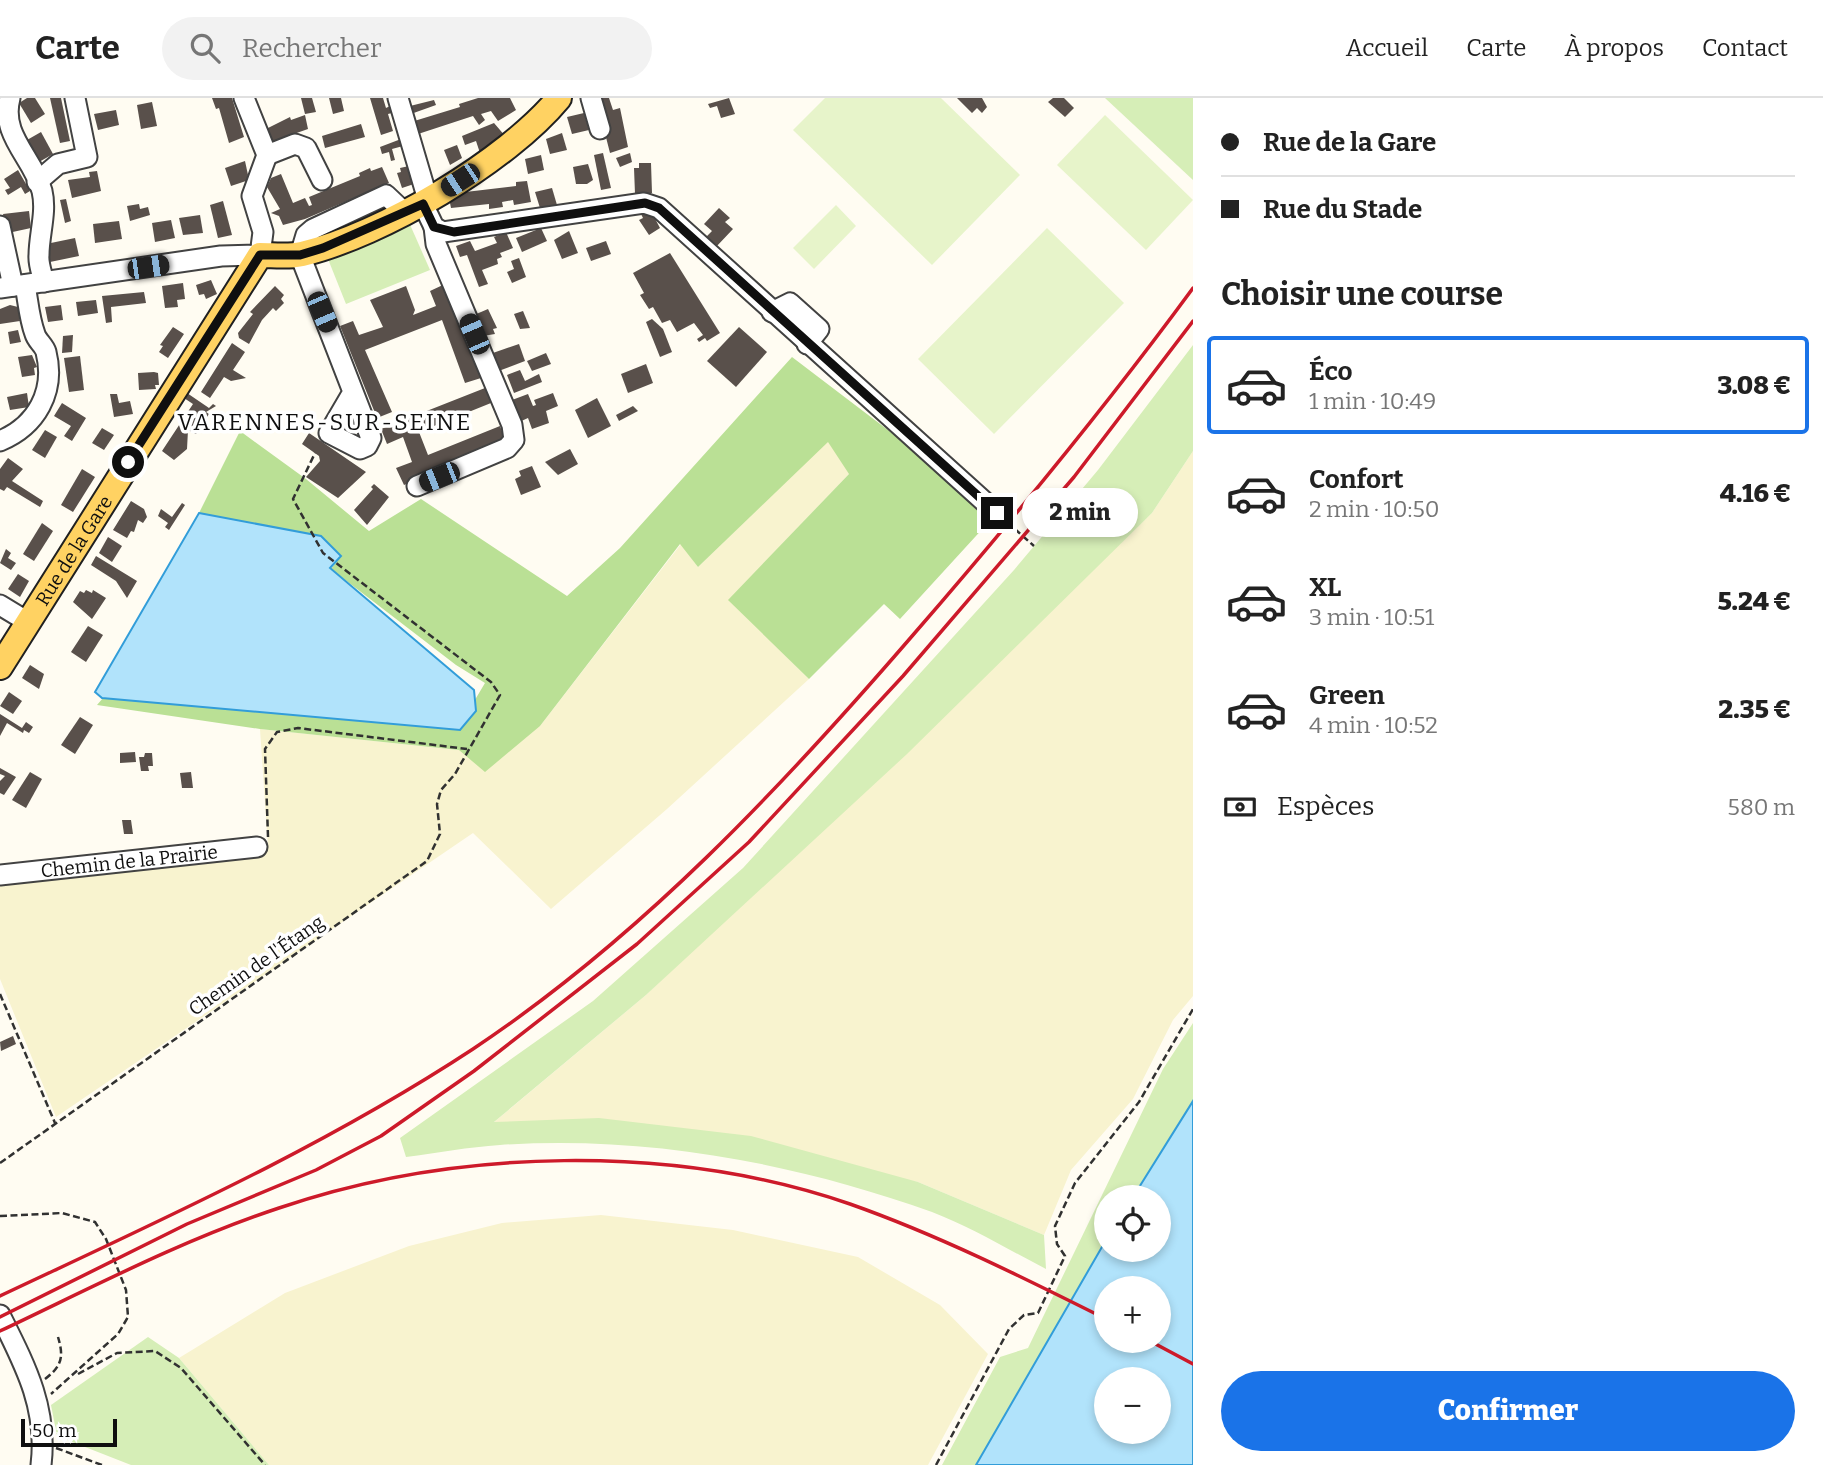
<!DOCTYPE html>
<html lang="fr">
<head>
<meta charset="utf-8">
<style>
  :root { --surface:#fff; --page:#f2f2f2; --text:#222; --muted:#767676; --line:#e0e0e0; --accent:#1a73e8 }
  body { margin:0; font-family:Bitter,serif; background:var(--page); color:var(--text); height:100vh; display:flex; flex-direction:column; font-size:26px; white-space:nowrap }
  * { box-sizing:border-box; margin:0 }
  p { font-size:23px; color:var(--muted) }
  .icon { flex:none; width:38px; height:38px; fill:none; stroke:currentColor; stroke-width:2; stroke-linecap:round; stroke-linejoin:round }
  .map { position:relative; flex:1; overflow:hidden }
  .side { display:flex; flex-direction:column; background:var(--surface); width:630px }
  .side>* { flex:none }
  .banner { display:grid; align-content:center; height:154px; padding:0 28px; background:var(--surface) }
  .fabs { position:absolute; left:1094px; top:1087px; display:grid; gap:14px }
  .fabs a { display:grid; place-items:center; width:77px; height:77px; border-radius:50%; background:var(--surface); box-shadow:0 4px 10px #0003; font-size:35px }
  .scale { position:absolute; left:21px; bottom:18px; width:96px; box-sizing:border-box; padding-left:7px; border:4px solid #0f0f0f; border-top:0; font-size:19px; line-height:24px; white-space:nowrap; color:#0f0f0f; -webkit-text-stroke:5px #fff; paint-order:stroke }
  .end { position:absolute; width:32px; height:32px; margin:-16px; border:9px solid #0f0f0f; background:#fff; box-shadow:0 0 0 4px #fff }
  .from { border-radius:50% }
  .bubble { position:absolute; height:49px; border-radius:24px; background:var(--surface); box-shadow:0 4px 10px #0003; font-size:23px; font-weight:800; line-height:49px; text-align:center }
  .car { position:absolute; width:21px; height:42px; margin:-21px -10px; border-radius:9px; box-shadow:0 0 5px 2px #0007; background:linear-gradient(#222 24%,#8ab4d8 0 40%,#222 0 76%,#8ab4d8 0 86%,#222 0) }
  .banner b { display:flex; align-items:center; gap:24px; height:66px; font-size:26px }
  .banner b+b { border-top:2px solid var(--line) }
  .banner i { width:18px; height:18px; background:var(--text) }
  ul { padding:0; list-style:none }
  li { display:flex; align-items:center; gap:21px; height:98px; margin:0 14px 10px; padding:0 14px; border:4px solid transparent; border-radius:7px }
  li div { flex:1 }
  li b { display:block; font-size:26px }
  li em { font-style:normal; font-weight:800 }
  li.active { border-color:var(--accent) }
  li>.icon { width:63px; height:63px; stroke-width:1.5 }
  h2 { padding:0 28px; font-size:32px; line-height:84px }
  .pay { display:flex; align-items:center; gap:18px; height:77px; padding:0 28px; font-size:26px }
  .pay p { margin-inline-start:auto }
  .action { display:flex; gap:14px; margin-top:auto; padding:14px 28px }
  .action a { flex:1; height:80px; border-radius:42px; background:var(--accent); color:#fff; font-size:28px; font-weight:800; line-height:80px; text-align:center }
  header { display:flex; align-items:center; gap:42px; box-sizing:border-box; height:98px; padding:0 35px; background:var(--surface); border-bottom:2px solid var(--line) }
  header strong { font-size:33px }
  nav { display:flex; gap:38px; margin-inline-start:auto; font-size:24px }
  .search { width:490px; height:63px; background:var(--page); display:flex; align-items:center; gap:18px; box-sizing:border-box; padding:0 24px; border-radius:38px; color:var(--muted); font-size:26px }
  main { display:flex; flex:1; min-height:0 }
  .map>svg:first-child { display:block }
</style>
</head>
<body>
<header>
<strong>Carte</strong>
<div class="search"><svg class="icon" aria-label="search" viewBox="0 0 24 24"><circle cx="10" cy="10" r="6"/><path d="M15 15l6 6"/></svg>Rechercher</div>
<nav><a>Accueil</a><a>Carte</a><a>À propos</a><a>Contact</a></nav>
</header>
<main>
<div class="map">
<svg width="1193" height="1367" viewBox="0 0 1193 1367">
  <rect width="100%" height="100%" fill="#fffcf2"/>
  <g fill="#f8f3cf">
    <path d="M828,343L850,375L729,502L809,581L667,711L551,811L473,735L56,1019L0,881V782L268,749L260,631L459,652L540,628L681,446L698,469Z"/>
    <path d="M1193,353V898L1173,922L1133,1001L1071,1072L1044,1137L918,1084L493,1025L646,897L1152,415Z"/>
    <path d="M601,1117L733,1132L858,1159L940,1207L988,1256L928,1367H269L179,1260L285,1195L409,1148L502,1125Z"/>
  </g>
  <g fill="#d6eeb7">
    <path d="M1105,0H1193V82Z"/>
    <path d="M408,122L430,172L346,206L326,156Z"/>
    <path d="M1193,247V353L1152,415L907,656L646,897L494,1024L599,1020L751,1038L918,1084L1044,1137L1046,1171C1009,1152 971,1129 932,1114C795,1065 646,1037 500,1047C469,1049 437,1055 406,1059L400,1040L593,903L743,770L1014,472L1098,372Z"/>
    <path d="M1193,925V1003L1133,1099H1106V1142L976,1367H942L1000,1259L1028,1250L1163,971Z"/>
    <path d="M148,1239L179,1260L269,1367H131L57,1338L51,1307Z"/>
  </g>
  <path fill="#bae095" d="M792,259L997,415L900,521L884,506L809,581L728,502L849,376L828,344L698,469L680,446L540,628L485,674L459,652L260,631L97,607L103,600L457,632L485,585L456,567L331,471L341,458L321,438L199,415L240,333L306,381L369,433L421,401L567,498L620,450Z"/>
  <g fill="#e7f4ca">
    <path d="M825,0H941L1020,77L932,167L793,32Z"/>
    <path d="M1105,17L1193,102L1146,152L1057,67Z"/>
    <path d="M836,107L856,128L814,171L793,150Z"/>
    <path d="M1047,130L1124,205L994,336L918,261Z"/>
  </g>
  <g fill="#b1e3fb" stroke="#329dd9" stroke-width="2" fill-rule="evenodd">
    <path d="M199,415L321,438L341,458L330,470L474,592L476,613L460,632L102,600L95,594Z"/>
    <path d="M1193,1003V1367H976L1106,1142V1152H1158V1099H1133ZM1106,1190H1158V1242H1106ZM1106,1281H1158V1334H1106Z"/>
  </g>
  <g fill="#59504b">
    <path d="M27,0H35L45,16L31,25L19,5Z"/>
    <path d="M50,0H61L70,43L60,45Z"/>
    <path d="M212,0H232L244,39L229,45L219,10L216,11Z"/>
    <path d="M301,0H312L316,14L305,16Z"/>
    <path d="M329,0H341L344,13L333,16Z"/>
    <path d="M370,0H383L386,10L390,8L392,15L388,16L393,33L381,37Z"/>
    <path d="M478,0H510L516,12L498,23L491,13L481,16L485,22L479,27L473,18L415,37L411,24L460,9L459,6Z"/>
    <path d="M596,0H609L613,12L620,10L628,49L610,55Z"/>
    <path d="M729,0L735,16L721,20L717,8L710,10L708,6Z"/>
    <path d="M957,0H982L987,9L982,15L977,10L972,15Z"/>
    <path d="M1053,0H1064L1074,10L1065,19L1048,4Z"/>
    <path d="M434,2L436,7L408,17L406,9Z"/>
    <path d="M152,4L157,28L141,31L137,7Z"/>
    <path d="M116,12L119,27L98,32L94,16Z"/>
    <path d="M584,15L589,32L572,36L567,19Z"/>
    <path d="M305,17L308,31L271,44L266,31L290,19L291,22Z"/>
    <path d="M494,25L506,39L481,58L476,43L465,47L462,38Z"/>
    <path d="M361,26L365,39L325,50L322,38Z"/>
    <path d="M41,34L53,56L39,64L27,42Z"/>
    <path d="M562,35L567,52L550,56L546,41Z"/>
    <path d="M401,41L403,48L392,51L395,62L391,63L389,54L382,56L380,49Z"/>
    <path d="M457,47L462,60L450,67L444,52Z"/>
    <path d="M603,55L611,90L601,92L594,57Z"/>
    <path d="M630,55L632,64L620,69L616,60Z"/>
    <path d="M541,57L544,72L528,76L525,61Z"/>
    <path d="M245,63L248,77L246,83L231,88L225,70Z"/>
    <path d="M639,65H651L652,95L635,96L634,70H639Z"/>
    <path d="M588,66L593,82L587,86H576L573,69Z"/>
    <path d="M409,68L414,86L402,90L397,75L401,74L400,70Z"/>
    <path d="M382,69L389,85L305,121L283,127L279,118L271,115L280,111L267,89L271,80L281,76L293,105L305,100L309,108L312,107L309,99L360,78L359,75L370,70L371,73Z"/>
    <path d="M18,72L30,93L25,96L21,89L8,97L5,92L10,90L4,81Z"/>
    <path d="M97,73L101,93L72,100L68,82L90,79L89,74Z"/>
    <path d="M527,83L531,104L514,107L513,102L502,104L503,109L489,111V106L451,110L449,100L457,95L516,88V84Z"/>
    <path d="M552,90L557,107L540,110L535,94Z"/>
    <path d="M66,101L71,123L65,125L60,102Z"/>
    <path d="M223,103L232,137L218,140L210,107Z"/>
    <path d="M139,106L140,111L148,109L150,117L130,123L127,108Z"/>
    <path d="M719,110L730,120L725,124L733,131L716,149L705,140L712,133L704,126Z"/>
    <path d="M639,112L652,115L660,130L649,137L639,122L643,120Z"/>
    <path d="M29,113L31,130L8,135L3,116Z"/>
    <path d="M200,117L203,135L183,137L179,120Z"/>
    <path d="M171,122L175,140L155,144L152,125Z"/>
    <path d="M119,123L122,141L95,145L93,126Z"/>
    <path d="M541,130L547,143L522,154L516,140Z"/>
    <path d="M569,133L578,155L562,161L554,142Z"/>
    <path d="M506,134L513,150L500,155L502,159L497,161L498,166L482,172L488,186L479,189L467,157L460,159L456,148L470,143L475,153L497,145L494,139Z"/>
    <path d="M75,140L79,158L50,164L46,146Z"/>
    <path d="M606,143L611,156L591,163L586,150Z"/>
    <path d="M670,155L720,235L707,243L705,240L699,244L697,241L703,237L694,225L677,234L670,222L662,225L653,209L649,211L640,197L644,195L633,175Z"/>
    <path d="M519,160L526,179L512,185L507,174L514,171L511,163Z"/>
    <path d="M211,182L217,196L206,201L204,196L199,197L196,187Z"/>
    <path d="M183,185L185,201L177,202L178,209L165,210L162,188Z"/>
    <path d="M445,186L481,280L465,285L442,222L365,252L392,314L377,320L340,228L353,223L359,237L383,229L370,202L406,188L415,212L413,217L436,208L430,193Z"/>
    <path d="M275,188L284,197L281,201L284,205L276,213L273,210L262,222L249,246L239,240L238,235L253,216L250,214Z"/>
    <path d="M144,194L146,205L111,209L112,224L106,225L102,198Z"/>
    <path d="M96,202L98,215L78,218L76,204Z"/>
    <path d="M10,207L18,209L20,223L0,226V211Z"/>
    <path d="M61,207L63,222L48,224L45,209Z"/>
    <path d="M488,211L497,230L493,231L495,236L483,238L474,217Z"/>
    <path d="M523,213L530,230L520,231L514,216Z"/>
    <path d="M652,221L663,231L672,254L660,259L646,224Z"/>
    <path d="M173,229L184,236L168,260L159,254L163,248L160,247Z"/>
    <path d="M739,229L767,254L736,289L707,263Z"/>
    <path d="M18,232L21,244L10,246L8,234Z"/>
    <path d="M73,237L72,254L62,255L63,238Z"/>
    <path d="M232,245L245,254L233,272L246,280L231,283L224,279L210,300L201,294Z"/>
    <path d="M519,246L525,263L496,274L490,256Z"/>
    <path d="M546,255L551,266L532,273L527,263Z"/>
    <path d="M32,257L37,269L34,270L35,277L22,279L18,259Z"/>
    <path d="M80,258L84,292L69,294L64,260Z"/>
    <path d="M646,266L653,285L628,295L621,276Z"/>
    <path d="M520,272L525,283L539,276L542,284L514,295L507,277Z"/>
    <path d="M154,274L158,275L159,287H155L156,291L139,292L138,275Z"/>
    <path d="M485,290L491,305L419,334L428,357L500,328L506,344L404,387L396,370L412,364L403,339L387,346L381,331Z"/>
    <path d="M27,295L29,309L10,312L7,299Z"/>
    <path d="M187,295L209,310L213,306L216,308L206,314L209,316L196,336L188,332L187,351L174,362L162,353L193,306L184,300Z"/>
    <path d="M553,295L558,308L546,313L549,325L532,331L528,320L517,325L512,302L528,296L533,308L536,307L534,302Z"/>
    <path d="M110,296H117L119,305L130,303L133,316L114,319Z"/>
    <path d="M597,300L611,328L588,340L575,312Z"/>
    <path d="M62,305L86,320L72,343L64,338L71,328L54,318Z"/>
    <path d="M633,308L638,313L619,323L616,317Z"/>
    <path d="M102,330L114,337L104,352L92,345Z"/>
    <path d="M45,332L57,339L45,360L32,352Z"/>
    <path d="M309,335L366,374L338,400L306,379L320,363L319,358L302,346Z"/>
    <path d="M570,351L578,366L558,377L545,364Z"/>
    <path d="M8,360L23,371L12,383L43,403L40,409L7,389L4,393L0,391V371Z"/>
    <path d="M532,368L541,389L521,397L515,381L521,378L519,373Z"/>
    <path d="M82,371L95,379L73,414L61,407Z"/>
    <path d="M374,386L389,399L367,427L354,412L373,391L371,389Z"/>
    <path d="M131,403L144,411L147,419L143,425L138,422L134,434L131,433L127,440L113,432Z"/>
    <path d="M182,405L185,407L169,432L165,429L168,425L158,418L161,411L172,419Z"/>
    <path d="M42,425L53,433L34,463L23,456Z"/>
    <path d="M108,439L122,448L112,464L99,455Z"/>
    <path d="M6,451L11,455L8,460L16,465L11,472L0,465Z"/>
    <path d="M96,458L137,483L127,500L116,483L91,467Z"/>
    <path d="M18,476L29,483L20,499L8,491Z"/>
    <path d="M86,492L92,495L93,492L106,500L92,521L73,504L80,493L84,495Z"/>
    <path d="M88,528L103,537L86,564L71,554Z"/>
    <path d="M30,567L44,576L39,591L22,580Z"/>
    <path d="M9,594L22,603L13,616L0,608Z"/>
    <path d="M0,616L22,630L26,624L33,629L29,635L24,632L23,635L7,625L0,638Z"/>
    <path d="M80,619L93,627L75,656L61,647Z"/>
    <path d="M135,654L136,664L120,665V655Z"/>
    <path d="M145,655H152L153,668H148L149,673H141L139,659H144Z"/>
    <path d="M0,670L16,679L4,697L0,695V683L5,678L0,676Z"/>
    <path d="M30,674L42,681L26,710L12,702Z"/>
    <path d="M191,674L193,690H182L180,675Z"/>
    <path d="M122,722H131L133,736H124Z"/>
    <path d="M13,938L16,946L1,953L0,944Z"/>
  </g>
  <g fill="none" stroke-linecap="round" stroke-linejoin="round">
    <g stroke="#424242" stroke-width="23">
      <g id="minor">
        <path d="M10,0C0,38 33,59 42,93C47,114 39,136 39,157C38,166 42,175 44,184"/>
        <path d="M398,0L428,102"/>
        <path d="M591,0L600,31"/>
        <path d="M267,57L295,46L306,50L322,82"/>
        <path d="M37,84L58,66L87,59L75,0"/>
        <path d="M423,106L434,129L443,134L644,105L659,110L997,415"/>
        <path d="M0,128L13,188"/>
        <path d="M0,190L221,158L260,157L263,134L252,98L267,57L244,0"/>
        <path d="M772,214L790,205L819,231L807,246"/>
        <path d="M353,294L329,335L360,351L367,348L371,340L300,157L306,137L313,131L386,97L404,114"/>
        <path d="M0,343C36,328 56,294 46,254C44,247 37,243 35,236C29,220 28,202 25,187"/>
        <path d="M417,388L507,350L514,342L512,327L436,146L434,129"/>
        <path d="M0,507L28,524"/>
        <path id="s1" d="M0,777L257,749"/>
        <path d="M0,1217C25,1267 48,1310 41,1367"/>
      </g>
    </g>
    <g stroke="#202020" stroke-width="28">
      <g id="major">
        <path id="s2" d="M0,569L260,157C273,157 289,159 302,156C382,137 507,63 559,0"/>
      </g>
    </g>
    <g stroke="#313131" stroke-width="2.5" stroke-dasharray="7 3.5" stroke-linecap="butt">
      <path d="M1007,424L1034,448"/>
      <path d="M268,739L265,651L277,634L298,630L467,651"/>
      <path d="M0,896L55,1025"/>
      <path d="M0,1065L427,763L440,736L437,706L441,692L455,676L500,597L491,584L323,455L293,401L315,355"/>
      <path d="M0,1118L62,1115L95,1124L106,1141L126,1192L128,1219L118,1236L51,1296"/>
      <path d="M78,1276L117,1255L155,1253L181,1270L265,1367"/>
      <path d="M45,1281C62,1268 64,1259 58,1239"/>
      <path d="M56,1350L102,1367"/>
      <path d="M936,1367L1009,1231L1024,1217L1038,1215L1065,1158L1057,1146L1055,1128L1075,1085L1139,1004L1193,911"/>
    </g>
    <use href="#minor" stroke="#fff" stroke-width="19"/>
    <use href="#major" stroke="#ffd262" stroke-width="24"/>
    <g stroke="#cd1a2a" stroke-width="3.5">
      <path d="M0,1198C161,1122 324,1049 473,951C641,839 781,690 913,537C1010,425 1105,310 1193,190"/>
      <path d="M0,1219L187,1126L316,1072L381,1038L474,973L637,846L749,744L903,578L1074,379L1193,223"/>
      <path d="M0,1233C91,1190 182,1142 279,1110C455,1050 673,1045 850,1106C938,1137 1022,1179 1106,1221"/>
      <path d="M1148,1242L1193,1266"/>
    </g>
  </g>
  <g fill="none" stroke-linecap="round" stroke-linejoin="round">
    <path stroke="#0f0f0f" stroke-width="9" d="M128,364L260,157H300L323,150L423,106L434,129L454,134L645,105L659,110L997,415"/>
  </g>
  <g text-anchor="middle" stroke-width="7" stroke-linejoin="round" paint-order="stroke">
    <g font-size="19" fill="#0f0f0f" stroke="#fff">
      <text dy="7" stroke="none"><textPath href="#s2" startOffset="138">Rue de la Gare</textPath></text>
      <text dy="7" stroke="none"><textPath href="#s1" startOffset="130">Chemin de la Prairie</textPath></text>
      <text transform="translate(256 867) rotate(-35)" y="7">Chemin de l'Étang</text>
    </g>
    <g font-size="23" letter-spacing="2" fill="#0f0f0f" stroke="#fff">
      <text x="325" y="332">VARENNES-SUR-SEINE</text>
    </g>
  </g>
</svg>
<div class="fabs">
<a><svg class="icon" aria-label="locate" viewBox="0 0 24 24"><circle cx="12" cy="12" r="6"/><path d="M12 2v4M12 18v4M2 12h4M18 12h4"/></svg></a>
<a>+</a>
<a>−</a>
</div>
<div class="scale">50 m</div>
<i class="end from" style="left:128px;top:364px"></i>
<i class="end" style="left:997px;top:415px"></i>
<div class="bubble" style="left:1022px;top:390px;width:116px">2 min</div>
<i class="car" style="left:460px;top:82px;rotate:237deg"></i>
<i class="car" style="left:148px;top:169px;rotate:82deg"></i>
<i class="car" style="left:322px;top:214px;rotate:157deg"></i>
<i class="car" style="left:474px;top:236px;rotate:337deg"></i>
<i class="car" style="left:439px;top:379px;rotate:248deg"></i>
</div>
<section class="side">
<div class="banner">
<b><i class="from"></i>Rue de la Gare</b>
<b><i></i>Rue du Stade</b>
</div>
<h2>Choisir une course</h2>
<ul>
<li class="active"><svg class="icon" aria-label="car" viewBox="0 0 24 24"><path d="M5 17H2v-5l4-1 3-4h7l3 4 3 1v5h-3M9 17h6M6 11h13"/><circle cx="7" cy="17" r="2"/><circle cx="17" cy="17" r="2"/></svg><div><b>Éco</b><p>1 min · 10:49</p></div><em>3.08 €</em></li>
<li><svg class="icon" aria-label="car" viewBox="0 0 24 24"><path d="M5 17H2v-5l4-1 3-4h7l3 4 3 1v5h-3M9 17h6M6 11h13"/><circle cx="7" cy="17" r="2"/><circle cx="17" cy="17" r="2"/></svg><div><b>Confort</b><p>2 min · 10:50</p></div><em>4.16 €</em></li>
<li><svg class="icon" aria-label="car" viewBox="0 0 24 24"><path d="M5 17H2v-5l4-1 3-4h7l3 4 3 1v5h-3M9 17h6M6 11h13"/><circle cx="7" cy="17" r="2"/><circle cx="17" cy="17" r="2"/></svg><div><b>XL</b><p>3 min · 10:51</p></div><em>5.24 €</em></li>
<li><svg class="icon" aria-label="car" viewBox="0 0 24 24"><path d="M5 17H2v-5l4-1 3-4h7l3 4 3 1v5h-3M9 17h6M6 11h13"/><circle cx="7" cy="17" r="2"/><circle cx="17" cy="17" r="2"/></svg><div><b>Green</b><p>4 min · 10:52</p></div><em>2.35 €</em></li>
</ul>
<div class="pay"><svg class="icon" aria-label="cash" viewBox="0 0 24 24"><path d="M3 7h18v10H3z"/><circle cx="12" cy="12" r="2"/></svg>Espèces<p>580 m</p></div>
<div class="action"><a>Confirmer</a></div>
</section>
</main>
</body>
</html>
